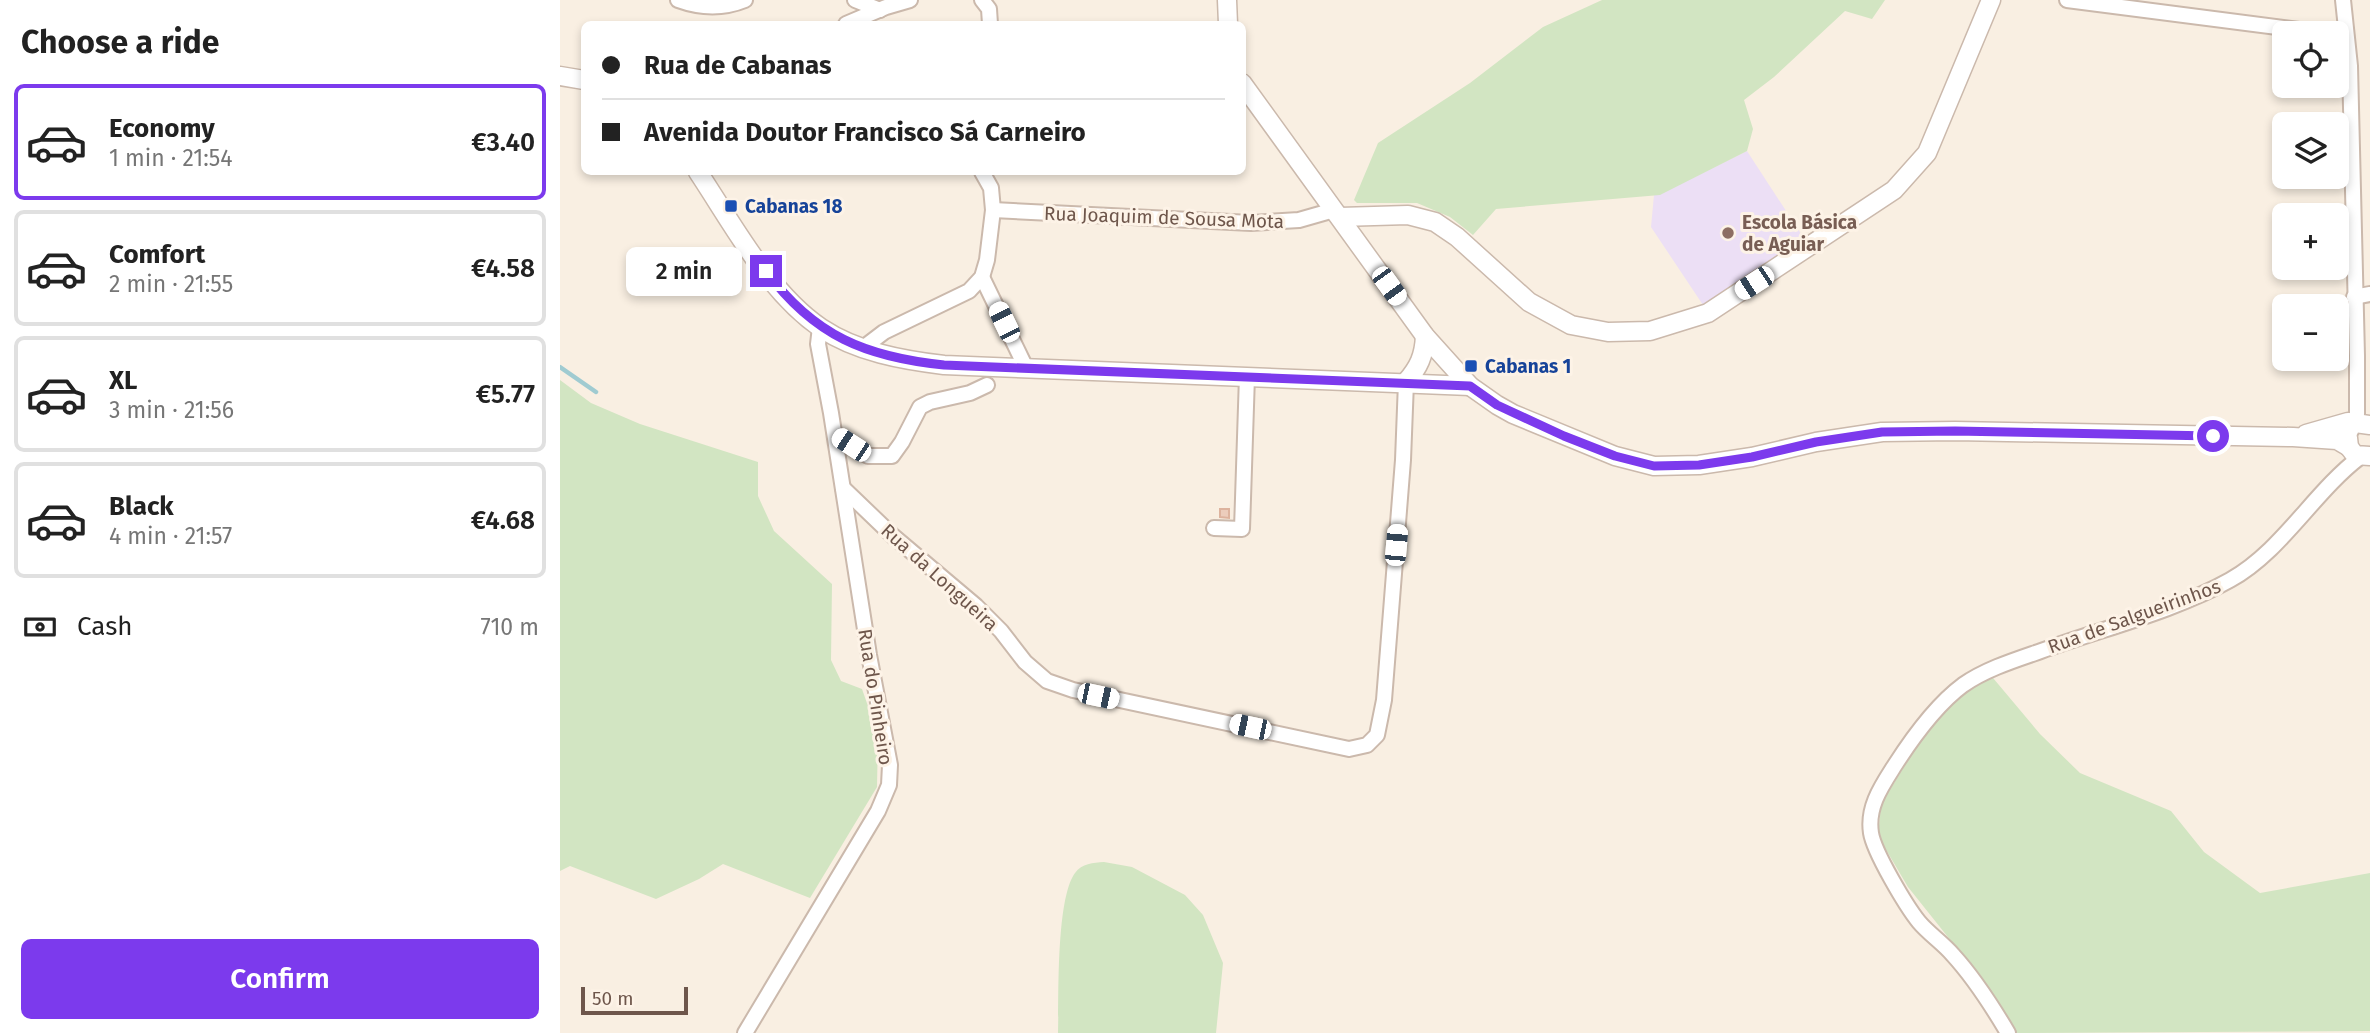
<!DOCTYPE html>
<html lang="en">
<head>
<meta charset="utf-8">
<style>
  :root { --surface:#fff; --page:#f2f2f2; --text:#222; --muted:#767676; --line:#e0e0e0; --accent:#7c3aed }
  body { margin:0; font-family:"Fira Sans",sans-serif; background:var(--page); color:var(--text); height:100vh; display:flex; flex-direction:column; font-size:26px; white-space:nowrap }
  * { box-sizing:border-box; margin:0 }
  p { font-size:23px; color:var(--muted) }
  .icon { flex:none; width:38px; height:38px; fill:none; stroke:currentColor; stroke-width:2; stroke-linecap:round; stroke-linejoin:round }
  .map { position:relative; flex:1; overflow:hidden }
  .drawer { display:flex; flex-direction:column; background:var(--surface); width:560px }
  .drawer>* { flex:none }
  .guide { position:absolute; left:21px; top:21px; width:665px; height:154px; border-radius:10px; box-shadow:0 4px 10px #0003; display:grid; align-content:center; height:154px; padding:0 21px; background:var(--surface) }
  .tools { position:absolute; left:1712px; top:21px; display:grid; gap:14px }
  .tools a { display:grid; place-items:center; width:77px; height:77px; border-radius:10px; background:var(--surface); box-shadow:0 4px 10px #0003; font-size:35px }
  .scale { position:absolute; left:21px; bottom:18px; width:107px; box-sizing:border-box; padding-left:7px; border:4px solid #6e564b; border-top:0; font-size:19px; line-height:24px; white-space:nowrap; color:#6e564b; -webkit-text-stroke:5px #fdf3e7; paint-order:stroke }
  .end { position:absolute; width:32px; height:32px; margin:-16px; border:9px solid #7c3aed; background:#fff; box-shadow:0 0 0 4px #fff }
  .from { border-radius:50% }
  .bubble { position:absolute; height:49px; border-radius:10px; background:var(--surface); box-shadow:0 4px 10px #0003; font-size:23px; font-weight:600; line-height:49px; text-align:center }
  .car { position:absolute; width:21px; height:42px; margin:-21px -10px; border-radius:9px; box-shadow:0 0 5px 2px #0007; background:linear-gradient(#fff 24%,#345 0 40%,#fff 0 76%,#345 0 86%,#fff 0) }
  .guide b { display:flex; align-items:center; gap:24px; height:66px; font-size:26px }
  .guide b+b { border-top:2px solid var(--line) }
  .guide i { width:18px; height:18px; background:var(--text) }
  ul { padding:0; list-style:none }
  li { display:flex; align-items:center; gap:21px; height:116px; margin:0 14px 10px; padding:0 7px; border:4px solid var(--line); border-radius:10px }
  li div { flex:1 }
  li b { display:block; font-size:26px }
  li em { font-style:normal; font-weight:600 }
  li.on { border-color:var(--accent) }
  li>.icon { width:63px; height:63px; stroke-width:1.5 }
  h2 { padding:0 21px; font-size:32px; line-height:84px }
  .pay { display:flex; align-items:center; gap:18px; height:77px; padding:0 21px; font-size:26px }
  .pay p { margin-inline-start:auto }
  .primary-button { display:flex; gap:14px; margin-top:auto; padding:14px 21px }
  .primary-button a { flex:1; height:80px; border-radius:10px; background:var(--accent); color:#fff; font-size:28px; font-weight:600; line-height:80px; text-align:center }
  main { display:flex; flex:1; min-height:0 }
  .map>svg:first-child { display:block }
</style>
</head>
<body>
<main>
<section class="drawer">
<h2>Choose a ride</h2>
<ul>
<li class="on"><svg class="icon" aria-label="car" viewBox="0 0 24 24"><path d="M5 17H2v-5l4-1 3-4h7l3 4 3 1v5h-3M9 17h6M6 11h13"/><circle cx="7" cy="17" r="2"/><circle cx="17" cy="17" r="2"/></svg><div><b>Economy</b><p>1 min · 21:54</p></div><em>€3.40</em></li>
<li><svg class="icon" aria-label="car" viewBox="0 0 24 24"><path d="M5 17H2v-5l4-1 3-4h7l3 4 3 1v5h-3M9 17h6M6 11h13"/><circle cx="7" cy="17" r="2"/><circle cx="17" cy="17" r="2"/></svg><div><b>Comfort</b><p>2 min · 21:55</p></div><em>€4.58</em></li>
<li><svg class="icon" aria-label="car" viewBox="0 0 24 24"><path d="M5 17H2v-5l4-1 3-4h7l3 4 3 1v5h-3M9 17h6M6 11h13"/><circle cx="7" cy="17" r="2"/><circle cx="17" cy="17" r="2"/></svg><div><b>XL</b><p>3 min · 21:56</p></div><em>€5.77</em></li>
<li><svg class="icon" aria-label="car" viewBox="0 0 24 24"><path d="M5 17H2v-5l4-1 3-4h7l3 4 3 1v5h-3M9 17h6M6 11h13"/><circle cx="7" cy="17" r="2"/><circle cx="17" cy="17" r="2"/></svg><div><b>Black</b><p>4 min · 21:57</p></div><em>€4.68</em></li>
</ul>
<div class="pay"><svg class="icon" aria-label="cash" viewBox="0 0 24 24"><path d="M3 7h18v10H3z"/><circle cx="12" cy="12" r="2"/></svg>Cash<p>710 m</p></div>
<div class="primary-button"><a>Confirm</a></div>
</section>
<div class="map">
<svg width="1810" height="1033" viewBox="0 0 1810 1033">
  <rect width="100%" height="100%" fill="#f9efe2"/>
  <path fill="#ecdff5" d="M1187,151L1245,240L1143,305L1091,227L1094,195L1100,194Z"/>
  <g fill="#d2e5c2">
    <path d="M1042,0H1325L1312,19L1285,11L1214,77L1184,100L1193,129L1187,151L1100,195L936,209L913,235L890,217L857,203H797L794,200L818,143L910,83L983,27Z"/>
    <path d="M0,380L31,403L80,424L198,462V496L214,531L272,584L271,660L281,681L302,689L318,735L317,787L250,898L163,864L139,879L96,899L10,866L0,871Z"/>
    <path d="M1428,672L1480,734L1520,773L1611,811L1644,852L1700,893L1810,873V1031L1456,1033L1435,996L1348,887L1318,836L1321,804L1357,746L1406,680Z"/>
    <path d="M544,862L572,867L625,895L643,915L663,963L656,1033H498C499,997 496,899 515,873C522,863 533,863 544,862Z"/>
  </g>
  <g fill="none" stroke-linecap="round" stroke-linejoin="round">
    <path stroke="#a0cbd1" stroke-width="4.5" d="M0,367L36,392"/>
  </g>
  <path fill="#eccdbc" stroke="#ddb39e" stroke-width="2" d="M660,509H669V518L660,517Z"/>
  <g fill="none" stroke-linecap="round" stroke-linejoin="round">
    <g stroke="#cbb9ac" stroke-width="18">
      <g id="minor">
        <path d="M118,0C140,8 163,9 185,0"/>
        <path d="M295,0L320,10"/>
        <path d="M422,0L429,9L430,24"/>
        <path d="M1507,0L1763,33"/>
        <path d="M1783,0L1790,66L1797,356V414L1791,431"/>
        <path d="M286,24L326,7L350,0"/>
        <path d="M433,210L691,223L739,220L774,210"/>
        <path d="M422,277L466,368"/>
        <path d="M1794,297L1810,294"/>
        <path d="M303,348L324,332L409,291L422,277L427,260L433,210L431,188L422,172"/>
        <path d="M275,435L308,456H332L342,442L360,407L370,402L410,393L427,385"/>
        <path d="M283,488L333,536L416,606L441,631L465,662L487,681L513,690L789,749L807,745L817,735L824,700L843,460L846,382"/>
        <path d="M654,528L682,529L687,376"/>
        <path d="M185,1033L318,811L329,785L330,765L309,655L271,413L258,344L260,327"/>
        <path d="M1448,1033C1432,1006 1415,979 1393,955C1383,943 1369,934 1359,922C1346,906 1314,852 1311,833C1307,807 1321,787 1335,765C1353,737 1376,705 1403,685C1426,669 1455,660 1481,651C1541,629 1615,611 1670,580C1722,551 1753,493 1800,457"/>
      </g>
    </g>
    <g stroke="#cbb9ac" stroke-width="21">
      <g id="tertiary">
        <path d="M667,0L668,24"/>
        <path d="M0,76L24,80"/>
        <path d="M682,83L865,336L910,386L937,405L953,414L1055,456L1094,466L1139,465L1192,457L1256,442L1322,432L1395,431L1733,437L1777,440L1789,447"/>
        <path d="M138,172C172,223 209,293 261,328C297,352 342,360 384,365L910,386"/>
        <path d="M780,217L848,215L875,222L897,237L969,302L1011,325L1048,332L1090,331L1148,313L1334,190L1367,153L1431,0"/>
        <path d="M846,382C859,367 864,356 865,336"/>
        <path d="M1746,434L1788,422L1810,425"/>
        <path d="M1788,438L1789,447L1795,455L1810,456"/>
      </g>
    </g>
    <use href="#minor" stroke="#fff" stroke-width="14"/>
    <use href="#tertiary" stroke="#fff" stroke-width="18"/>
  </g>
  <g fill="none" stroke-linecap="round" stroke-linejoin="round">
    <path stroke="#7c3aed" stroke-width="9" d="M206,271C254,336 306,357 384,365L910,386L937,405L1004,436L1055,456L1094,466L1139,465L1192,457L1256,442L1322,432L1395,431L1653,436"/>
  </g>
  <g fill="#1a4fb4" stroke="#fdf3e7" stroke-width="2.5">
    <rect x="164" y="199" width="14" height="14" rx="3.5"/>
    <rect x="904" y="359" width="14" height="14" rx="3.5"/>
  </g>
  <circle fill="#8d6e63" stroke="#fdf3e7" stroke-width="2.5" cx="1168" cy="233" r="7"/>
  <g text-anchor="middle" stroke-width="6" stroke-linejoin="round" paint-order="stroke">
    <g font-size="19" font-weight="bold" fill="#164399" stroke="#fdf3e7" text-anchor="start">
      <text x="185" y="213">Cabanas 18</text>
      <text x="925" y="373">Cabanas 1</text>
    </g>
    <g font-size="19" fill="#6e564b" stroke="#fdf3e7">
      <text transform="translate(604 217) rotate(2)" y="7">Rua Joaquim de Sousa Mota</text>
      <text transform="translate(380 577) rotate(42)" y="7">Rua da Longueira</text>
      <text transform="translate(1574 616) rotate(-20)" y="7">Rua de Salgueirinhos</text>
      <text transform="translate(316 697) rotate(81)" y="7">Rua do Pinheiro</text>
    </g>
    <g font-size="19" font-weight="bold" fill="#785e54" stroke="#fdf3e7" text-anchor="start">
      <text x="1182" y="229">Escola Básica<tspan x="1182" dy="22">de Aguiar</tspan></text>
    </g>
  </g>
</svg>
<div class="tools">
<a><svg class="icon" aria-label="locate" viewBox="0 0 24 24"><circle cx="12" cy="12" r="6"/><path d="M12 2v4M12 18v4M2 12h4M18 12h4"/></svg></a>
<a><svg class="icon" aria-label="layers" viewBox="0 0 24 24"><path d="M12 4l9 5-9 5-9-5zM3 14l9 5 9-5"/></svg></a>
<a>+</a>
<a>−</a>
</div>
<div class="scale">50 m</div>
<i class="end from" style="left:1653px;top:436px"></i>
<i class="end" style="left:206px;top:271px"></i>
<div class="bubble" style="left:66px;top:247px;width:116px">2 min</div>
<i class="car" style="left:1194px;top:283px;rotate:237deg"></i>
<i class="car" style="left:829px;top:286px;rotate:144deg"></i>
<i class="car" style="left:444px;top:322px;rotate:334deg"></i>
<i class="car" style="left:291px;top:445px;rotate:303deg"></i>
<i class="car" style="left:836px;top:545px;rotate:5deg"></i>
<i class="car" style="left:538px;top:696px;rotate:102deg"></i>
<i class="car" style="left:690px;top:727px;rotate:282deg"></i>
<div class="guide">
<b><i class="from"></i>Rua de Cabanas</b>
<b><i></i>Avenida Doutor Francisco Sá Carneiro</b>
</div>
</div>
</main>
</body>
</html>
